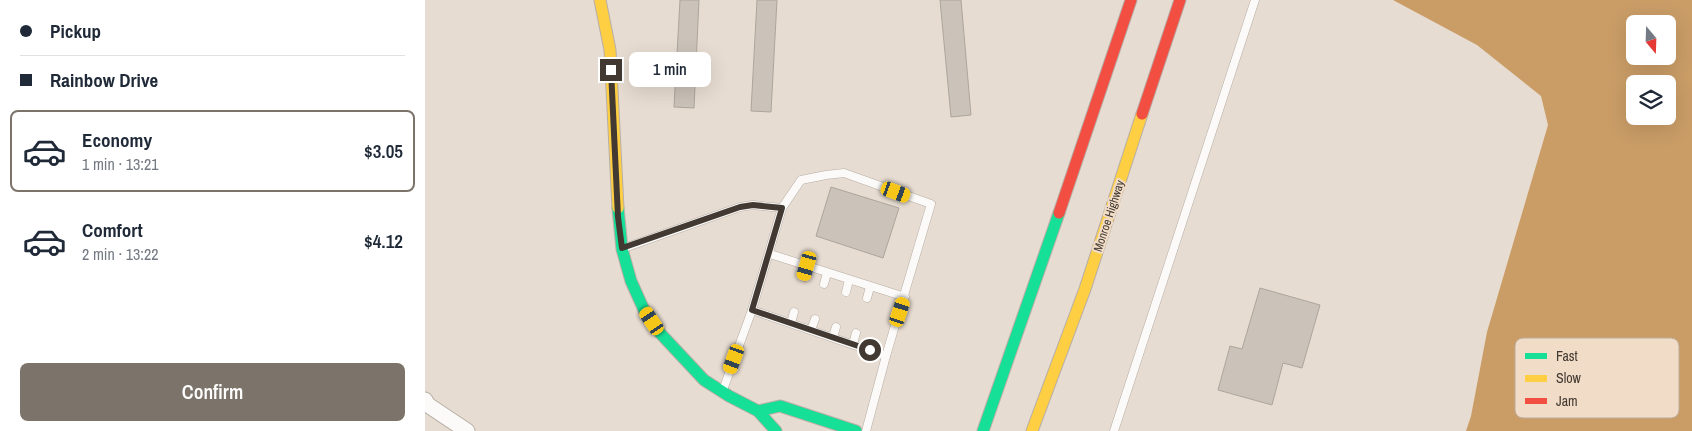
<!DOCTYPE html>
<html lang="en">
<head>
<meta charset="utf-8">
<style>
  :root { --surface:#fff; --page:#f6f6f7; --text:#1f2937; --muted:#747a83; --line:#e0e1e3; --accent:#7c736a }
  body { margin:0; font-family:"Archivo Narrow",sans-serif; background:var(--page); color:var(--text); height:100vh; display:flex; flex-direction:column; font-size:19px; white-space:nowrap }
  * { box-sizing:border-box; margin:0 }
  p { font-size:16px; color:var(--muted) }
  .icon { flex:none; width:28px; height:28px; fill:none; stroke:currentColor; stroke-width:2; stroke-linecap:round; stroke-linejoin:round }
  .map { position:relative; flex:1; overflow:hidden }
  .details { display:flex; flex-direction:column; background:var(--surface); width:425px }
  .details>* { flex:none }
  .guide { display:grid; align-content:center; height:110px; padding:0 20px; background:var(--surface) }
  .needle { width:32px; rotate:161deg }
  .controls { position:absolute; left:1201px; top:15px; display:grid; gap:10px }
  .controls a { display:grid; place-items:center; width:50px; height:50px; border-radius:8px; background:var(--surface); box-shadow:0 5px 20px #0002; font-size:25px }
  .end { position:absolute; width:22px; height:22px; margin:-11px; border:6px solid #423a32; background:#fff; box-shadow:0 0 0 2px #fff }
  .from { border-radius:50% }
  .bubble { position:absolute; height:35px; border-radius:8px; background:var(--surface); box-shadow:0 5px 20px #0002; font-size:16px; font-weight:600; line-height:35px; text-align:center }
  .car { position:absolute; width:15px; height:30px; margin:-15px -8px; border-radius:6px; box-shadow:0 0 4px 1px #0007; background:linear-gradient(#f5c518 24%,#345 0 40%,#f5c518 0 76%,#345 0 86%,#f5c518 0) }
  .guide b { display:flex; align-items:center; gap:18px; height:48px; font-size:19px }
  .guide b+b { border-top:1px solid var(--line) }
  .guide i { width:12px; height:12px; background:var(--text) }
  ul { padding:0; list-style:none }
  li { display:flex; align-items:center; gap:15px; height:82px; margin:0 10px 8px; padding:0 10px; border:2px solid transparent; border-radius:8px }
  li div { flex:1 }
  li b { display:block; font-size:19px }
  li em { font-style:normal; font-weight:600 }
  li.selected { border-color:var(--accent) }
  li>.icon { width:45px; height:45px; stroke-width:1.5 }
  .button { display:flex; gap:10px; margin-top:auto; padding:10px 20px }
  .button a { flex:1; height:58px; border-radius:8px; background:var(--accent); color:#fff; font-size:20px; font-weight:600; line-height:58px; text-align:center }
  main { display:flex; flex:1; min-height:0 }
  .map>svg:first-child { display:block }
</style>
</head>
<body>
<main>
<section class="details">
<div class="guide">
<b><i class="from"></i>Pickup</b>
<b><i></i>Rainbow Drive</b>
</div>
<ul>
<li class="selected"><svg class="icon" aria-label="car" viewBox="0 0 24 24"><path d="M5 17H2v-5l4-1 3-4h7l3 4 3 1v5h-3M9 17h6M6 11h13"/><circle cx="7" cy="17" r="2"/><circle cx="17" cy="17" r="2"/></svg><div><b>Economy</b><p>1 min · 13:21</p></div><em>$3.05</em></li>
<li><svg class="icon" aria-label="car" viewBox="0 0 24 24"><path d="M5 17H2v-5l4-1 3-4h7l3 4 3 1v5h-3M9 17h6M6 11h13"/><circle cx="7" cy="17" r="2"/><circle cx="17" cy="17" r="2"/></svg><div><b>Comfort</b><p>2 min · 13:22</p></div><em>$4.12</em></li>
</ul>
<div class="button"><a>Confirm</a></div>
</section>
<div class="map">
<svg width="1267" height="431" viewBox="0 0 1267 431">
  <rect width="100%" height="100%" fill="#e7dcd1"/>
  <path fill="#ca9d67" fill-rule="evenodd" d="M968,0H1267V431H1041L1046,416L1062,332L1123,125L1116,96L1052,45ZM1210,24H1242V56H1210ZM1210,84H1242V116H1210Z"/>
  <g fill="#cbc2b9" stroke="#ada59c">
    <path d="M255,0H274L269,108L249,107Z"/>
    <path d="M332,0H352L346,112L326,111Z"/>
    <path d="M515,0H536L546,115L526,117Z"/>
    <path d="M406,187L474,208L458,258L391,236Z"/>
    <path d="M835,288L895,305L877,368L858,363L847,405L793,390L805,346L817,349Z"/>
  </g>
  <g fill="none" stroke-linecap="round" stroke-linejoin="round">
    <g stroke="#b7aea6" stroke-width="9">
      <g id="lane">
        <path d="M199,248L315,207L328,205L357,208"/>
        <path d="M345,254L480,297"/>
        <path d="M379,277L382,266"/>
        <path d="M399,284L402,273"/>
        <path d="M421,292L424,280"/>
        <path d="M442,298L445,287"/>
        <path d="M327,310L461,356"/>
        <path d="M366,323L369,312"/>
        <path d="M386,330L390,319"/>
        <path d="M408,337L411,327"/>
        <path d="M428,344L431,333"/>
        <path d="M298,390L327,310L357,208L376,180L401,175L419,173L506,204L461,356L441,431"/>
        <path d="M689,431L830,0"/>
      </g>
    </g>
    <g stroke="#b7aea6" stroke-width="17">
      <path id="street" d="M0,400L3,405L42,431"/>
    </g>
    <g stroke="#b7aea6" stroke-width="13">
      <g id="fast">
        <path d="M193,208L197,249L206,281L219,310L235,333L279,380L304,396L333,411L351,431"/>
        <path d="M333,411L355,406L431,431"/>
        <path d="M558,431L634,213"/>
      </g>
    </g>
    <g stroke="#b7aea6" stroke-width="13">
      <g id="slow">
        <path d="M175,0L185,50L193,208"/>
        <path d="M607,431L660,289L717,114"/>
      </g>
    </g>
    <g stroke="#b7aea6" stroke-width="13">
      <g id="jam">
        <path d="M717,114L755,0"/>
        <path d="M634,213L706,0"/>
      </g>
    </g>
    <use href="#lane" stroke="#fbfaf8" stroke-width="8"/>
    <use href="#street" stroke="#fbfaf8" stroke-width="15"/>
    <use href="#fast" stroke="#16e098" stroke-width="11"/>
    <use href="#slow" stroke="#ffcf43" stroke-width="11"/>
    <use href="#jam" stroke="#f24e42" stroke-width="11"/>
  </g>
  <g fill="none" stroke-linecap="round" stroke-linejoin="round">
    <path stroke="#423a32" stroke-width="6" d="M186,70L193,217L197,248L315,207L328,205L357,208L327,310L445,350"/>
  </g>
  <g text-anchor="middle" stroke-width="4" stroke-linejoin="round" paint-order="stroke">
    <g font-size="12" fill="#423a32" stroke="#f1dcc7">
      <text transform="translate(684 216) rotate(-72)" y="4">Monroe Highway</text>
    </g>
  </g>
  <rect x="1090" y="338" width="164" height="80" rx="8" fill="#f1dcc7" stroke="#bcab9a" stroke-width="1"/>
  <rect x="1100" y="353" width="22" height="6" fill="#16e098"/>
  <rect x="1100" y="375" width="22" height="7" fill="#ffcf43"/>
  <rect x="1100" y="398" width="22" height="6" fill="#f24e42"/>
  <g font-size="14" fill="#423a32">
    <text x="1131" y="361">Fast</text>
    <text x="1131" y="383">Slow</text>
    <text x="1131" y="406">Jam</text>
  </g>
</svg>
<div class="controls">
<a><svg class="needle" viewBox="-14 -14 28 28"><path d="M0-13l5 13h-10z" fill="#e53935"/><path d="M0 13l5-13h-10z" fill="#747a83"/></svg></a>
<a><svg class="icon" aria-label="layers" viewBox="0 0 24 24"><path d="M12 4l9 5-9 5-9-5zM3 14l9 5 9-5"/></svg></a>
</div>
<i class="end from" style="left:445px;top:350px"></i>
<i class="end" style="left:186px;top:70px"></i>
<div class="bubble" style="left:204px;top:52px;width:82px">1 min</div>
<i class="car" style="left:471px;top:192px;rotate:110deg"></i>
<i class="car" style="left:382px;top:266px;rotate:196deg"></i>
<i class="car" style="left:475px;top:312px;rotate:18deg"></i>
<i class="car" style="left:227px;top:321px;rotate:326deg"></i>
<i class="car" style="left:309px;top:359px;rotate:200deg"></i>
</div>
</main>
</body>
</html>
